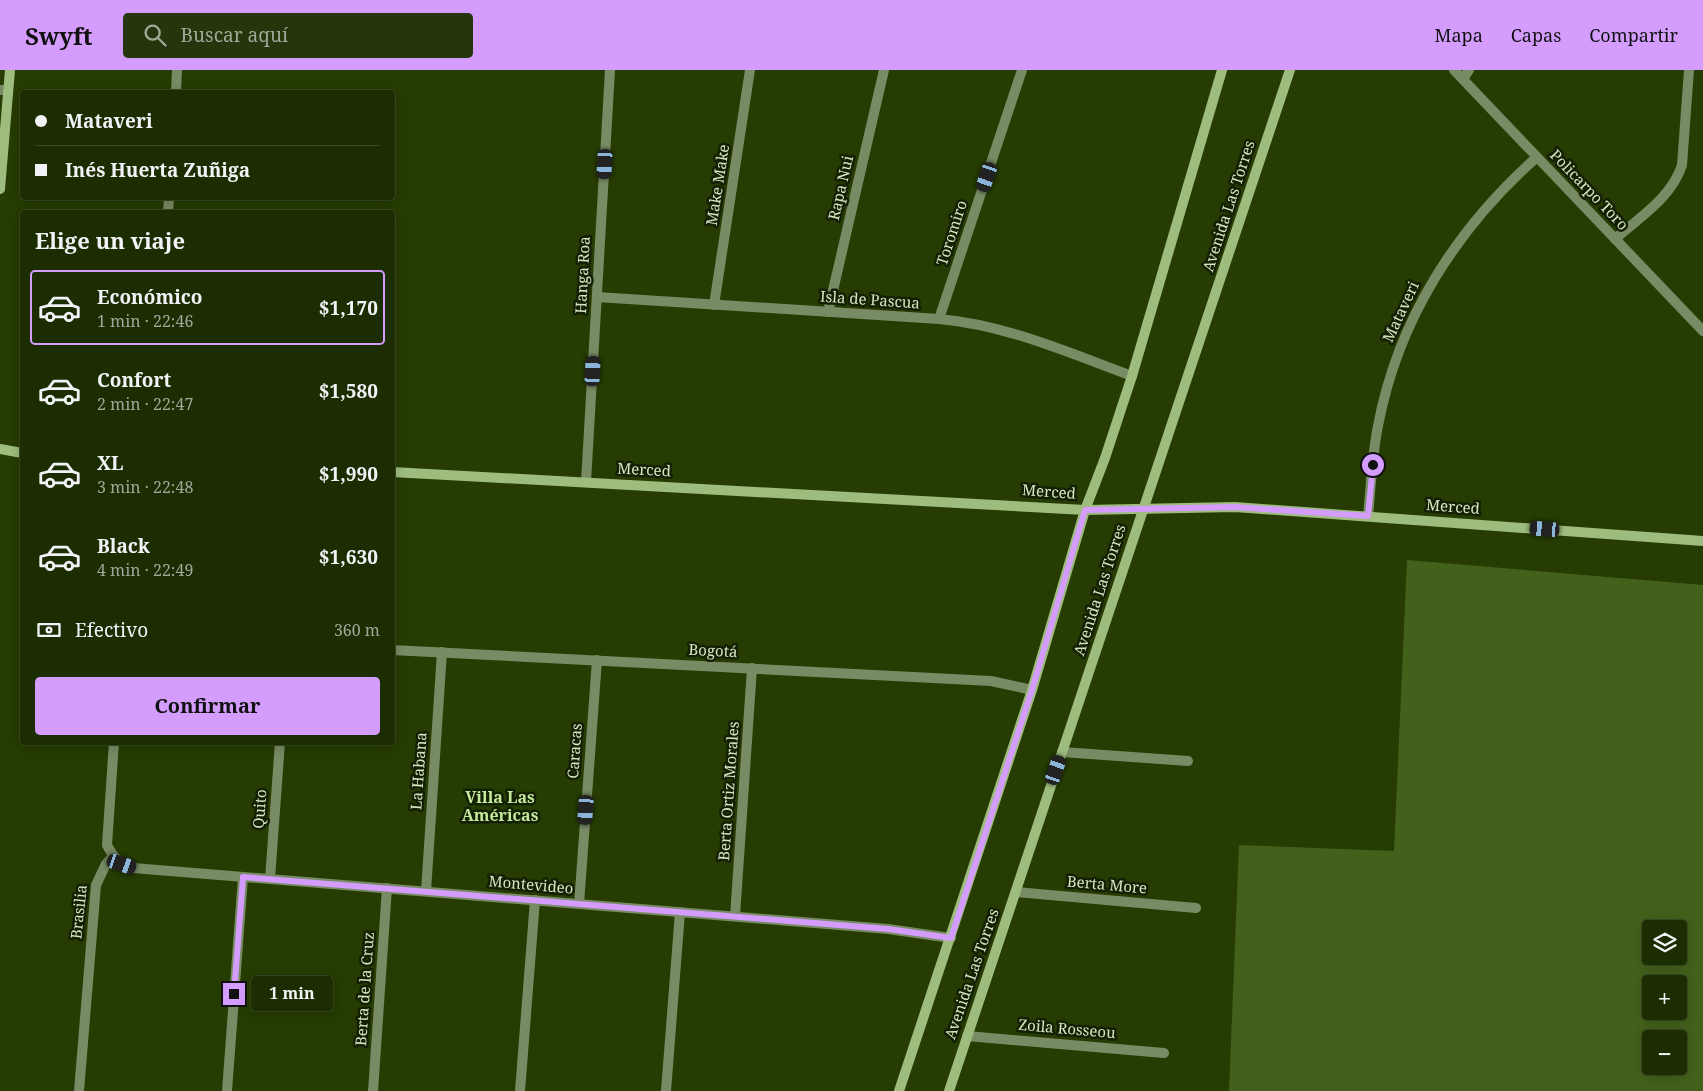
<!DOCTYPE html>
<html lang="es">
<head>
<meta charset="utf-8">
<style>
  :root { --surface:#1c2d02; --page:#25350c; --text:#f1f3f6; --muted:#a0a899; --line:#3a4924; --accent:#d39cfd }
  body { margin:0; font-family:"Noto Serif",serif; background:var(--page); color:var(--text); height:100vh; display:flex; flex-direction:column; font-size:19px; white-space:nowrap }
  * { box-sizing:border-box; margin:0 }
  p { font-size:16px; color:var(--muted) }
  .icon { flex:none; width:28px; height:28px; fill:none; stroke:currentColor; stroke-width:2; stroke-linecap:round; stroke-linejoin:round }
  .map { position:relative; flex:1; overflow:hidden }
  .details { position:absolute; left:20px; top:140px; width:375px; height:535px; display:flex; flex-direction:column; background:var(--surface); border-radius:5px; box-shadow:0 2px 12px #0003,0 0 0 1px var(--line) }
  .details>* { flex:none }
  .hud { position:absolute; left:20px; top:20px; width:375px; height:110px; border-radius:5px; box-shadow:0 2px 12px #0003,0 0 0 1px var(--line); display:grid; align-content:center; height:110px; padding:0 15px; background:var(--surface) }
  .controls { position:absolute; left:1642px; top:850px; display:grid; gap:10px }
  .controls a { display:grid; place-items:center; width:45px; height:45px; border-radius:5px; background:var(--surface); box-shadow:0 2px 12px #0003,0 0 0 1px var(--line); font-size:25px }
  .end { position:absolute; width:22px; height:22px; margin:-11px; border:6px solid #d39cfd; background:#111; box-shadow:0 0 0 2px #111 }
  .from { border-radius:50% }
  .bubble { position:absolute; height:35px; border-radius:5px; background:var(--surface); box-shadow:0 2px 12px #0003,0 0 0 1px var(--line); font-size:16px; font-weight:700; line-height:35px; text-align:center }
  .car { position:absolute; width:15px; height:30px; margin:-15px -8px; border-radius:6px; box-shadow:0 0 4px 1px #0007; background:linear-gradient(#222 24%,#8ab4d8 0 40%,#222 0 76%,#8ab4d8 0 86%,#222 0) }
  .hud b { display:flex; align-items:center; gap:18px; height:48px; font-size:19px }
  .hud b+b { border-top:1px solid var(--line) }
  .hud i { width:12px; height:12px; background:var(--text) }
  ul { padding:0; list-style:none }
  li { display:flex; align-items:center; gap:15px; height:75px; margin:0 10px 8px; padding:0 5px; border:2px solid transparent; border-radius:5px }
  li div { flex:1 }
  li b { display:block; font-size:19px }
  li em { font-style:normal; font-weight:700 }
  li.current { border-color:var(--accent) }
  li>.icon { width:45px; height:45px; stroke-width:1.5 }
  h2 { padding:0 15px; font-size:22px; line-height:60px }
  .pay { display:flex; align-items:center; gap:12px; height:55px; padding:0 15px; font-size:19px }
  .pay p { margin-inline-start:auto }
  .cta { display:flex; gap:10px; margin-top:auto; padding:10px 15px }
  .cta a { flex:1; height:58px; border-radius:5px; background:var(--accent); color:#111; font-size:20px; font-weight:700; line-height:58px; text-align:center }
  header { display:flex; align-items:center; gap:30px; box-sizing:border-box; height:70px; padding:0 25px; background:var(--accent); color:#111 }
  header strong { font-size:24px }
  nav { display:flex; gap:28px; margin-inline-start:auto; font-size:18px }
  .search { width:350px; height:45px; background:var(--page); display:flex; align-items:center; gap:12px; box-sizing:border-box; padding:0 18px; border-radius:5px; color:var(--muted); font-size:19px }
  .map>svg:first-child { display:block }
</style>
</head>
<body>
<header>
<strong>Swyft</strong>
<div class="search"><svg class="icon" aria-label="search" viewBox="0 0 24 24"><circle cx="10" cy="10" r="6"/><path d="M15 15l6 6"/></svg>Buscar aquí</div>
<nav><a>Mapa</a><a>Capas</a><a>Compartir</a></nav>
</header>
<div class="map">
<svg width="1703" height="1021" viewBox="0 0 1703 1021">
  <rect width="100%" height="100%" fill="#263c02"/>
  <path fill="#44611b" fill-rule="evenodd" d="M1407,490L1703,515V1021H1229L1239,775L1394,781ZM1651,859H1679V886H1651ZM1651,914H1679V941H1651ZM1651,969H1679V996H1651Z"/>
  <g fill="none" stroke-linecap="round" stroke-linejoin="round">
    <g stroke="#788b64" stroke-width="10">
      <path d="M1454,0L1703,261"/>
      <path d="M1463,9L1469,0"/>
      <path d="M0,20H8"/>
      <path d="M176,22L177,0"/>
      <path d="M168,142L169,128"/>
      <path d="M1615,169C1640,147 1672,127 1682,95L1689,0"/>
      <path d="M597,227L939,249C1007,255 1069,283 1132,306"/>
      <path d="M714,235L750,0"/>
      <path d="M828,242L884,0"/>
      <path d="M939,249L1022,0"/>
      <path d="M586,412L610,0"/>
      <path d="M1368,446C1371,416 1372,385 1378,356C1398,249 1457,158 1537,87"/>
      <path d="M392,580L991,611L1032,620"/>
      <path d="M114,672L107,775C113,787 119,793 133,798L888,859L951,868"/>
      <path d="M1062,682L1188,691"/>
      <path d="M270,809L280,672"/>
      <path d="M426,821L442,582"/>
      <path d="M1016,822L1196,838"/>
      <path d="M579,834L597,590"/>
      <path d="M735,846L752,598"/>
      <path d="M967,966L1164,983"/>
      <path d="M79,1021L96,815L106,794L113,786"/>
      <path d="M227,1021L243,807"/>
      <path d="M373,1021L387,818"/>
      <path d="M520,1021L535,830"/>
      <path d="M666,1021L680,842"/>
    </g>
    <g stroke="#9ebc7d" stroke-width="10">
      <path d="M0,119L10,0"/>
      <path d="M0,379L22,383"/>
      <path d="M392,402L1085,440L1235,437L1703,471"/>
      <path d="M899,1021L1032,620L1085,440L1105,388L1132,306L1222,0"/>
      <path d="M949,1021L1290,0"/>
    </g>
  </g>
  <g fill="none" stroke-linecap="round" stroke-linejoin="round">
    <path stroke="#d39cfd" stroke-width="6" d="M234,924L243,807L888,859L951,868L1032,620L1085,440L1235,437L1368,446L1373,395"/>
  </g>
  <g text-anchor="middle" stroke-width="5" stroke-linejoin="round" paint-order="stroke">
    <g font-size="15" fill="#d5e8c3" stroke="#132003">
      <text transform="translate(718 115) rotate(-81)" y="5">Make Make</text>
      <text transform="translate(841 118) rotate(-77)" y="5">Rapa Nui</text>
      <text transform="translate(1589 120) rotate(46)" y="5">Policarpo Toro</text>
      <text transform="translate(1229 136) rotate(-72)" y="5">Avenida Las Torres</text>
      <text transform="translate(952 163) rotate(-72)" y="5">Toromiro</text>
      <text transform="translate(583 205) rotate(-87)" y="5">Hanga Roa</text>
      <text transform="translate(870 230) rotate(4)" y="5">Isla de Pascua</text>
      <text transform="translate(1401 242) rotate(-65)" y="5">Mataveri</text>
      <text transform="translate(644 400) rotate(3)" y="5">Merced</text>
      <text transform="translate(1049 422) rotate(4)" y="5">Merced</text>
      <text transform="translate(1453 437) rotate(4)" y="5">Merced</text>
      <text transform="translate(1100 520) rotate(-72)" y="5">Avenida Las Torres</text>
      <text transform="translate(713 581) rotate(3)" y="5">Bogotá</text>
      <text transform="translate(575 681) rotate(-86)" y="5">Caracas</text>
      <text transform="translate(419 701) rotate(-86)" y="5">La Habana</text>
      <text transform="translate(729 721) rotate(-86)" y="5">Berta Ortiz Morales</text>
      <text transform="translate(260 739) rotate(-86)" y="5">Quito</text>
      <text transform="translate(531 815) rotate(5)" y="5">Montevideo</text>
      <text transform="translate(1107 815) rotate(5)" y="5">Berta More</text>
      <text transform="translate(79 842) rotate(-84)" y="5">Brasilia</text>
      <text transform="translate(972 904) rotate(-71)" y="5">Avenida Las Torres</text>
      <text transform="translate(365 919) rotate(-86)" y="5">Berta de la Cruz</text>
      <text transform="translate(1067 959) rotate(5)" y="5">Zoila Rosseou</text>
    </g>
    <g font-size="16" font-weight="bold" fill="#c4e89d" stroke="#132003">
      <text x="500" y="733">Villa Las<tspan x="500" dy="18">Américas</tspan></text>
    </g>
  </g>
</svg>
<div class="controls">
<a><svg class="icon" aria-label="layers" viewBox="0 0 24 24"><path d="M12 4l9 5-9 5-9-5zM3 14l9 5 9-5"/></svg></a>
<a>+</a>
<a>−</a>
</div>
<i class="end from" style="left:1373px;top:395px"></i>
<i class="end" style="left:234px;top:924px"></i>
<div class="bubble" style="left:251px;top:906px;width:82px">1 min</div>
<i class="car" style="left:605px;top:94px;rotate:183deg"></i>
<i class="car" style="left:987px;top:107px;rotate:199deg"></i>
<i class="car" style="left:593px;top:301px;rotate:3deg"></i>
<i class="car" style="left:1545px;top:459px;rotate:274deg"></i>
<i class="car" style="left:1056px;top:700px;rotate:19deg"></i>
<i class="car" style="left:586px;top:740px;rotate:184deg"></i>
<i class="car" style="left:122px;top:794px;rotate:109deg"></i>
<div class="hud">
<b><i class="from"></i>Mataveri</b>
<b><i></i>Inés Huerta Zuñiga</b>
</div>
<section class="details">
<h2>Elige un viaje</h2>
<ul>
<li class="current"><svg class="icon" aria-label="car" viewBox="0 0 24 24"><path d="M5 17H2v-5l4-1 3-4h7l3 4 3 1v5h-3M9 17h6M6 11h13"/><circle cx="7" cy="17" r="2"/><circle cx="17" cy="17" r="2"/></svg><div><b>Económico</b><p>1 min · 22:46</p></div><em>$1,170</em></li>
<li><svg class="icon" aria-label="car" viewBox="0 0 24 24"><path d="M5 17H2v-5l4-1 3-4h7l3 4 3 1v5h-3M9 17h6M6 11h13"/><circle cx="7" cy="17" r="2"/><circle cx="17" cy="17" r="2"/></svg><div><b>Confort</b><p>2 min · 22:47</p></div><em>$1,580</em></li>
<li><svg class="icon" aria-label="car" viewBox="0 0 24 24"><path d="M5 17H2v-5l4-1 3-4h7l3 4 3 1v5h-3M9 17h6M6 11h13"/><circle cx="7" cy="17" r="2"/><circle cx="17" cy="17" r="2"/></svg><div><b>XL</b><p>3 min · 22:48</p></div><em>$1,990</em></li>
<li><svg class="icon" aria-label="car" viewBox="0 0 24 24"><path d="M5 17H2v-5l4-1 3-4h7l3 4 3 1v5h-3M9 17h6M6 11h13"/><circle cx="7" cy="17" r="2"/><circle cx="17" cy="17" r="2"/></svg><div><b>Black</b><p>4 min · 22:49</p></div><em>$1,630</em></li>
</ul>
<div class="pay"><svg class="icon" aria-label="cash" viewBox="0 0 24 24"><path d="M3 7h18v10H3z"/><circle cx="12" cy="12" r="2"/></svg>Efectivo<p>360 m</p></div>
<div class="cta"><a>Confirmar</a></div>
</section>
</div>
</body>
</html>
